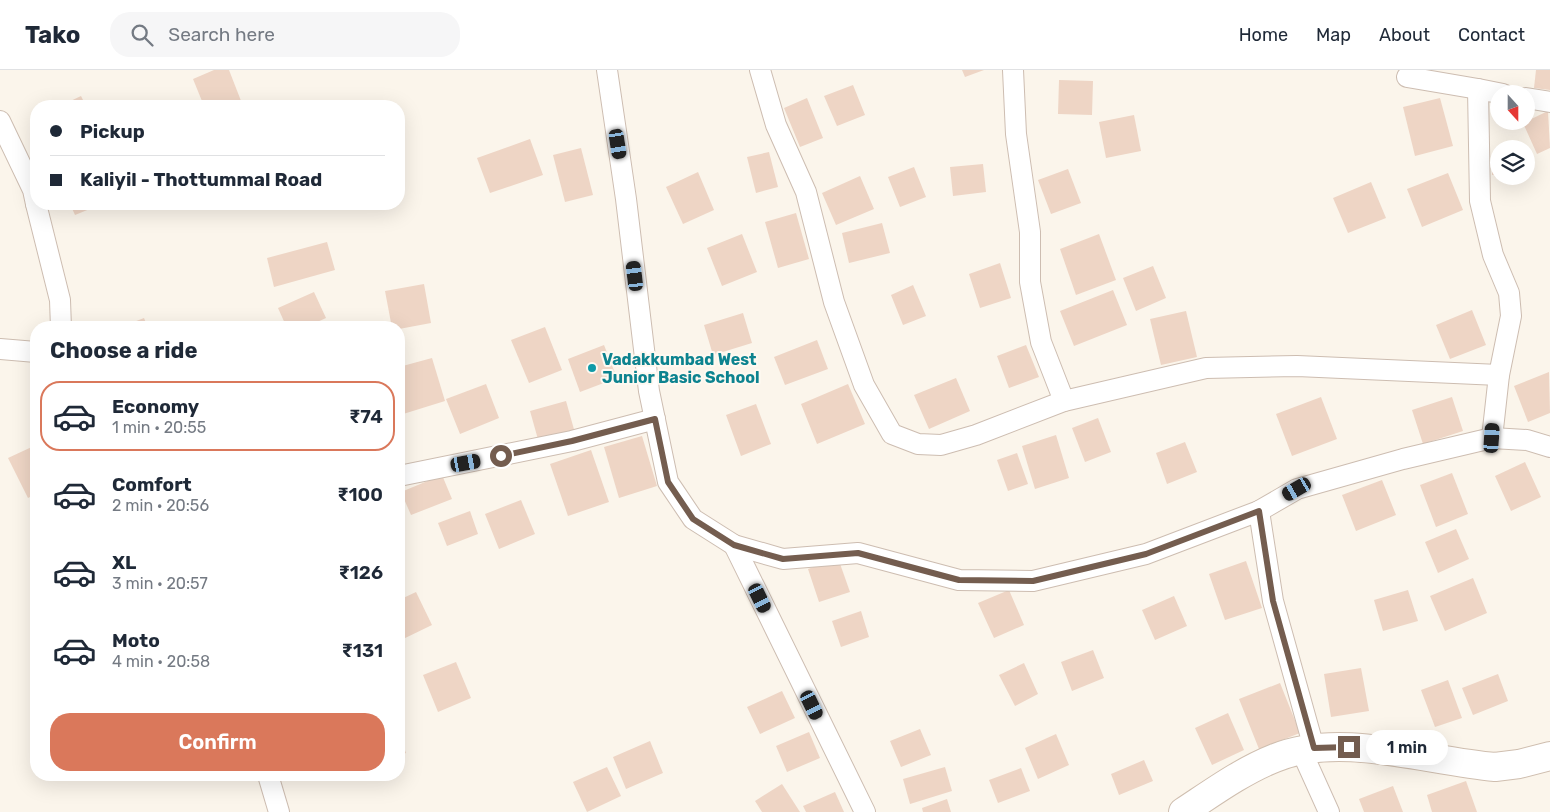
<!DOCTYPE html>
<html lang="en">
<head>
<meta charset="utf-8">
<style>
  :root { --surface:#fff; --page:#f6f6f7; --text:#1f2937; --muted:#747a83; --line:#e0e1e3; --accent:#da785b }
  body { margin:0; font-family:Rubik,sans-serif; background:var(--page); color:var(--text); height:100vh; display:flex; flex-direction:column; font-size:19px; white-space:nowrap }
  * { box-sizing:border-box; margin:0 }
  p { font-size:16px; color:var(--muted) }
  .icon { flex:none; width:28px; height:28px; fill:none; stroke:currentColor; stroke-width:2; stroke-linecap:round; stroke-linejoin:round }
  .map { position:relative; flex:1; overflow:hidden }
  .side { position:absolute; left:30px; top:251px; width:375px; height:460px; display:flex; flex-direction:column; background:var(--surface); border-radius:20px; box-shadow:0 5px 20px #0002 }
  .side>* { flex:none }
  .banner { position:absolute; left:30px; top:30px; width:375px; height:110px; border-radius:20px; box-shadow:0 5px 20px #0002; display:grid; align-content:center; height:110px; padding:0 20px; background:var(--surface) }
  .needle { width:32px; rotate:159deg }
  .buttons { position:absolute; left:1490px; top:15px; display:grid; gap:10px }
  .buttons a { display:grid; place-items:center; width:45px; height:45px; border-radius:50%; background:var(--surface); box-shadow:0 5px 20px #0002; font-size:25px }
  .end { position:absolute; width:22px; height:22px; margin:-11px; border:6px solid #745d4f; background:#fff; box-shadow:0 0 0 2px #fff }
  .from { border-radius:50% }
  .bubble { position:absolute; height:35px; border-radius:18px; background:var(--surface); box-shadow:0 5px 20px #0002; font-size:16px; font-weight:600; line-height:35px; text-align:center }
  .car { position:absolute; width:15px; height:30px; margin:-15px -8px; border-radius:6px; box-shadow:0 0 4px 1px #0007; background:linear-gradient(#222 24%,#8ab4d8 0 40%,#222 0 76%,#8ab4d8 0 86%,#222 0) }
  .banner b { display:flex; align-items:center; gap:18px; height:48px; font-size:19px }
  .banner b+b { border-top:1px solid var(--line) }
  .banner i { width:12px; height:12px; background:var(--text) }
  ul { padding:0; list-style:none }
  li { display:flex; align-items:center; gap:15px; height:70px; margin:0 10px 8px; padding:0 10px; border:2px solid transparent; border-radius:20px }
  li div { flex:1 }
  li b { display:block; font-size:19px }
  li em { font-style:normal; font-weight:600 }
  li.active { border-color:var(--accent) }
  li>.icon { width:45px; height:45px; stroke-width:1.5 }
  h2 { padding:0 20px; font-size:22px; line-height:60px }
  .action { display:flex; gap:10px; margin-top:auto; padding:10px 20px }
  .action a { flex:1; height:58px; border-radius:20px; background:var(--accent); color:#fff; font-size:20px; font-weight:600; line-height:58px; text-align:center }
  header { display:flex; align-items:center; gap:30px; box-sizing:border-box; height:70px; padding:0 25px; background:var(--surface); border-bottom:1px solid var(--line) }
  header strong { font-size:24px }
  nav { display:flex; gap:28px; margin-inline-start:auto; font-size:18px }
  .search { width:350px; height:45px; background:var(--page); display:flex; align-items:center; gap:12px; box-sizing:border-box; padding:0 18px; border-radius:20px; color:var(--muted); font-size:19px }
  .map>svg:first-child { display:block }
</style>
</head>
<body>
<header>
<strong>Tako</strong>
<div class="search"><svg class="icon" aria-label="search" viewBox="0 0 24 24"><circle cx="10" cy="10" r="6"/><path d="M15 15l6 6"/></svg>Search here</div>
<nav><a>Home</a><a>Map</a><a>About</a><a>Contact</a></nav>
</header>
<div class="map">
<svg width="1550" height="742" viewBox="0 0 1550 742">
  <rect width="100%" height="100%" fill="#fbf5eb"/>
  <g fill="#eed5c5">
    <path d="M214,0H229L243,36H204L193,9Z"/>
    <path d="M962,0H984L965,7Z"/>
    <path d="M1536,0H1550V20L1534,18Z"/>
    <path d="M1059,10L1093,11L1092,45L1058,44Z"/>
    <path d="M853,15L865,45L837,56L824,26Z"/>
    <path d="M81,26L86,36H60Z"/>
    <path d="M807,28L823,68L800,77L784,38Z"/>
    <path d="M1440,28L1453,76L1415,86L1403,37Z"/>
    <path d="M1548,41L1550,78L1537,84L1523,53Z"/>
    <path d="M1134,45L1141,81L1106,88L1099,52Z"/>
    <path d="M530,69L543,105L490,123L477,88Z"/>
    <path d="M581,78L593,125L565,132L553,85Z"/>
    <path d="M769,82L778,117L756,123L747,87Z"/>
    <path d="M1493,82H1499V105H1492Z"/>
    <path d="M983,94L986,122L953,126L950,97Z"/>
    <path d="M914,97L926,127L900,137L888,107Z"/>
    <path d="M1068,99L1081,133L1051,144L1038,110Z"/>
    <path d="M698,102L714,140L683,154L666,117Z"/>
    <path d="M1448,103L1463,140L1422,157L1407,119Z"/>
    <path d="M860,106L874,139L836,155L822,123Z"/>
    <path d="M1371,112L1386,148L1348,163L1333,128Z"/>
    <path d="M70,134H102L75,145Z"/>
    <path d="M796,143L809,189L778,198L765,152Z"/>
    <path d="M882,153L890,183L849,193L842,163Z"/>
    <path d="M742,164L757,202L722,216L707,178Z"/>
    <path d="M1099,164L1116,210L1076,225L1060,179Z"/>
    <path d="M327,172L335,200L274,217L267,188Z"/>
    <path d="M1000,193L1011,228L980,238L969,204Z"/>
    <path d="M1153,196L1166,228L1136,241L1123,208Z"/>
    <path d="M424,214L431,253L399,259V258H392L385,221Z"/>
    <path d="M913,215L926,246L903,255L891,225Z"/>
    <path d="M1113,220L1127,255L1074,276L1060,241Z"/>
    <path d="M314,222L326,248L304,258H287L278,238Z"/>
    <path d="M1472,240L1486,275L1450,289L1436,255Z"/>
    <path d="M1186,241L1197,287L1161,295L1150,249Z"/>
    <path d="M743,243L752,273L713,285L704,255Z"/>
    <path d="M144,248L148,258H121V257Z"/>
    <path d="M545,257L562,300L529,313L511,270Z"/>
    <path d="M817,270L828,299L785,315L774,287Z"/>
    <path d="M604,275L617,308L580,322L568,289Z"/>
    <path d="M1026,275L1039,307L1009,318L997,286Z"/>
    <path d="M432,288L445,331L400,345L399,297Z"/>
    <path d="M1549,302L1550,343L1528,352L1514,316Z"/>
    <path d="M956,308L970,341L929,359L914,325Z"/>
    <path d="M486,314L499,348L460,364L446,329Z"/>
    <path d="M848,314L865,354L817,374L801,334Z"/>
    <path d="M1321,327L1337,369L1292,386L1276,344Z"/>
    <path d="M1452,327L1463,361L1423,374L1412,340Z"/>
    <path d="M566,331L575,363L539,373L530,341Z"/>
    <path d="M756,334L771,374L741,386L726,345Z"/>
    <path d="M1098,348L1111,382L1085,392L1072,358Z"/>
    <path d="M1056,365L1069,408L1035,419L1022,376Z"/>
    <path d="M642,366L657,416L619,428L604,377Z"/>
    <path d="M1185,372L1197,402L1167,414L1156,383Z"/>
    <path d="M36,375V424L28,428L8,388Z"/>
    <path d="M591,380L609,432L568,446L550,394Z"/>
    <path d="M1017,383L1028,414L1008,421L997,390Z"/>
    <path d="M1525,392L1541,427L1511,441L1495,406Z"/>
    <path d="M1452,403L1468,444L1436,457L1420,415Z"/>
    <path d="M442,405L452,429L411,445L401,422Z"/>
    <path d="M1382,410L1396,445L1356,461L1342,425Z"/>
    <path d="M521,430L535,464L499,479L485,444Z"/>
    <path d="M470,441L478,464L447,476L438,453Z"/>
    <path d="M1456,459L1469,489L1438,503L1425,472Z"/>
    <path d="M838,488L850,522L819,532L808,499Z"/>
    <path d="M1246,491L1262,538L1225,550L1209,504Z"/>
    <path d="M1473,508L1487,543L1445,561L1430,526Z"/>
    <path d="M1009,520L1024,555L994,568L978,533Z"/>
    <path d="M1408,520L1418,551L1383,561L1374,530Z"/>
    <path d="M416,522L432,555L399,571V530Z"/>
    <path d="M1174,526L1187,556L1155,570L1142,540Z"/>
    <path d="M861,541L869,567L841,577L832,551Z"/>
    <path d="M1093,580L1104,608L1072,621L1061,592Z"/>
    <path d="M456,592L471,628L438,642L423,605Z"/>
    <path d="M1024,593L1038,624L1015,636L999,605Z"/>
    <path d="M1361,598L1369,641L1331,647L1324,604Z"/>
    <path d="M1498,604L1508,631L1473,645L1462,618Z"/>
    <path d="M1448,610L1462,648L1435,657L1421,620Z"/>
    <path d="M1280,613L1300,663L1259,679L1239,629Z"/>
    <path d="M782,621L795,648L760,664L747,637Z"/>
    <path d="M1228,643L1244,680L1212,695L1195,658Z"/>
    <path d="M920,659L931,685L901,697L890,671Z"/>
    <path d="M809,662L820,688L787,702L776,676Z"/>
    <path d="M399,664L406,683L399,686Z"/>
    <path d="M1056,664L1069,695L1038,709L1025,678Z"/>
    <path d="M650,671L663,703L626,719L613,687Z"/>
    <path d="M1144,690L1153,711L1119,725L1111,704Z"/>
    <path d="M607,697L621,726L587,742L573,712Z"/>
    <path d="M945,697L952,721L910,734L903,709Z"/>
    <path d="M1021,698L1030,721L998,733L989,710Z"/>
    <path d="M1466,711L1477,742H1432L1427,725Z"/>
    <path d="M782,714L800,742H762L755,731Z"/>
    <path d="M1393,716L1403,742H1364L1359,729Z"/>
    <path d="M835,722L844,742H806L803,736Z"/>
    <path d="M947,729L951,742H923L922,738Z"/>
  </g>
  <g fill="none" stroke-linecap="round" stroke-linejoin="round">
    <g stroke="#cdbdb1" stroke-width="22">
      <g id="minor">
        <path d="M607,0L626,129L649,321L668,412L693,449L734,475L783,489L858,483L959,510L1033,511L1146,484L1259,441L1297,419L1403,389L1492,368L1527,370L1550,377"/>
        <path d="M760,0L776,55L806,122L834,232L864,315L892,364L918,374L941,375L976,365L1064,331L1206,298L1297,296L1499,305"/>
        <path d="M1013,0L1016,64L1030,162V212L1041,272L1064,331"/>
        <path d="M1407,7L1478,19"/>
        <path d="M1526,28L1550,32"/>
        <path d="M0,51L33,120L36,134"/>
        <path d="M36,134L60,230L61,258"/>
        <path d="M0,279L36,282"/>
        <path d="M1492,368L1499,305L1511,246L1509,223L1493,185L1480,131L1478,19L1503,24"/>
        <path d="M399,406L572,371L655,349"/>
        <path d="M1259,441L1273,531L1314,678"/>
        <path d="M734,475L865,742"/>
        <path d="M1301,680L1329,742"/>
        <path d="M268,705L279,742"/>
      </g>
    </g>
    <g stroke="#cfbeaf" stroke-width="30">
      <path id="secondary" d="M1183,742C1212,723 1242,701 1275,688C1340,661 1426,691 1495,697L1519,694L1550,686"/>
    </g>
    <use href="#minor" stroke="#fff" stroke-width="20"/>
    <use href="#secondary" stroke="#fff" stroke-width="28"/>
  </g>
  <g fill="none" stroke-linecap="round" stroke-linejoin="round">
    <path stroke="#745d4f" stroke-width="6" d="M501,386L572,371L655,349L668,412L693,449L734,475L783,489L858,483L959,510L1033,511L1146,484L1259,441L1273,531L1314,678L1349,677"/>
  </g>
  <circle fill="#0f9aa8" stroke="#fef9f1" stroke-width="2" cx="592" cy="298" r="5"/>
  <g text-anchor="middle" stroke-width="4" stroke-linejoin="round" paint-order="stroke">
    <g font-size="16" font-weight="bold" fill="#0d838f" stroke="#fef9f1" text-anchor="start">
      <text x="602" y="295">Vadakkumbad West<tspan x="602" dy="18">Junior Basic School</tspan></text>
    </g>
  </g>
</svg>
<div class="buttons">
<a><svg class="needle" viewBox="-14 -14 28 28"><path d="M0-13l5 13h-10z" fill="#e53935"/><path d="M0 13l5-13h-10z" fill="#747a83"/></svg></a>
<a><svg class="icon" aria-label="layers" viewBox="0 0 24 24"><path d="M12 4l9 5-9 5-9-5zM3 14l9 5 9-5"/></svg></a>
</div>
<i class="end from" style="left:501px;top:386px"></i>
<i class="end" style="left:1349px;top:677px"></i>
<div class="bubble" style="left:1366px;top:660px;width:82px">1 min</div>
<i class="car" style="left:618px;top:74px;rotate:171deg"></i>
<i class="car" style="left:635px;top:206px;rotate:353deg"></i>
<i class="car" style="left:1492px;top:368px;rotate:4deg"></i>
<i class="car" style="left:466px;top:393px;rotate:80deg"></i>
<i class="car" style="left:1297px;top:419px;rotate:240deg"></i>
<i class="car" style="left:760px;top:528px;rotate:154deg"></i>
<i class="car" style="left:812px;top:635px;rotate:154deg"></i>
<div class="banner">
<b><i class="from"></i>Pickup</b>
<b><i></i>Kaliyil - Thottummal Road</b>
</div>
<section class="side">
<h2>Choose a ride</h2>
<ul>
<li class="active"><svg class="icon" aria-label="car" viewBox="0 0 24 24"><path d="M5 17H2v-5l4-1 3-4h7l3 4 3 1v5h-3M9 17h6M6 11h13"/><circle cx="7" cy="17" r="2"/><circle cx="17" cy="17" r="2"/></svg><div><b>Economy</b><p>1 min · 20:55</p></div><em>₹74</em></li>
<li><svg class="icon" aria-label="car" viewBox="0 0 24 24"><path d="M5 17H2v-5l4-1 3-4h7l3 4 3 1v5h-3M9 17h6M6 11h13"/><circle cx="7" cy="17" r="2"/><circle cx="17" cy="17" r="2"/></svg><div><b>Comfort</b><p>2 min · 20:56</p></div><em>₹100</em></li>
<li><svg class="icon" aria-label="car" viewBox="0 0 24 24"><path d="M5 17H2v-5l4-1 3-4h7l3 4 3 1v5h-3M9 17h6M6 11h13"/><circle cx="7" cy="17" r="2"/><circle cx="17" cy="17" r="2"/></svg><div><b>XL</b><p>3 min · 20:57</p></div><em>₹126</em></li>
<li><svg class="icon" aria-label="car" viewBox="0 0 24 24"><path d="M5 17H2v-5l4-1 3-4h7l3 4 3 1v5h-3M9 17h6M6 11h13"/><circle cx="7" cy="17" r="2"/><circle cx="17" cy="17" r="2"/></svg><div><b>Moto</b><p>4 min · 20:58</p></div><em>₹131</em></li>
</ul>
<div class="action"><a>Confirm</a></div>
</section>
</div>
</body>
</html>
